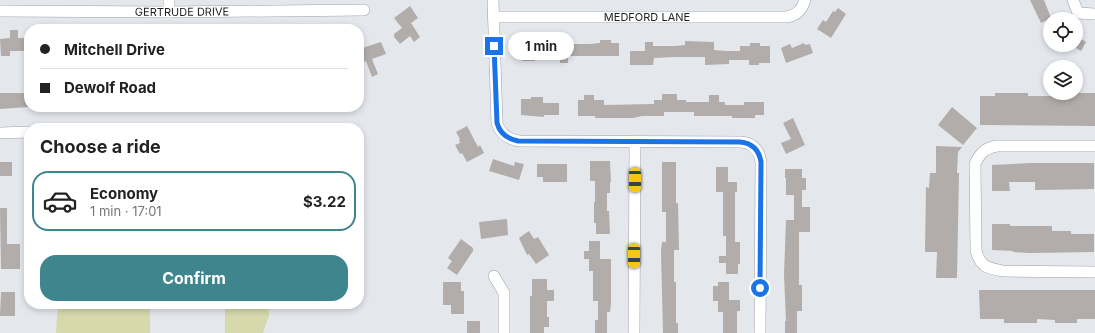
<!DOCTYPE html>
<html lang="en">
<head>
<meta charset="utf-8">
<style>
  :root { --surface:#fff; --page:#f6f6f6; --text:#222; --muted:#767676; --line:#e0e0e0; --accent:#3e858e }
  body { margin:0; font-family:Inter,sans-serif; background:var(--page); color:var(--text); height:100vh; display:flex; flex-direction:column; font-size:15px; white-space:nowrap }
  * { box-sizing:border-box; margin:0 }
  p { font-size:13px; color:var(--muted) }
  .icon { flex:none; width:22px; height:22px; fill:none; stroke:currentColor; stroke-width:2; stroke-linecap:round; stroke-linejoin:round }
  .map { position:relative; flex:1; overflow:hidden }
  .details { position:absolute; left:24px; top:123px; width:340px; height:186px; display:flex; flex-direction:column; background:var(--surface); border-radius:16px; box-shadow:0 2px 6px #0003 }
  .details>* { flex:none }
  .hud { position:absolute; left:24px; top:24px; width:340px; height:88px; border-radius:16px; box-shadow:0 2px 6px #0003; display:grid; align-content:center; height:88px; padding:0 16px; background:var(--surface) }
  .controls { position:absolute; left:1043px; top:12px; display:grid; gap:8px }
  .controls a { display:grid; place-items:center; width:40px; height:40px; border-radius:50%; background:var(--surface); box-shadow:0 2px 6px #0003; font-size:20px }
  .end { position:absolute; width:18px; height:18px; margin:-9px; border:5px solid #1a73e8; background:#fff; box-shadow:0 0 0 2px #fff }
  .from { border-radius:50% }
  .bubble { position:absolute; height:28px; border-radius:14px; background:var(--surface); box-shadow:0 2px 6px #0003; font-size:13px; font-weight:700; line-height:28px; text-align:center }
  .car { position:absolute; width:12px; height:24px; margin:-12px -6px; border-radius:5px; box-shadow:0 0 3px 1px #0007; background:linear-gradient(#f5c518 24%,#345 0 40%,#f5c518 0 76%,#345 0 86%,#f5c518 0) }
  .hud b { display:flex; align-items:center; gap:14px; height:38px; font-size:15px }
  .hud b+b { border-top:1px solid var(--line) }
  .hud i { width:10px; height:10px; background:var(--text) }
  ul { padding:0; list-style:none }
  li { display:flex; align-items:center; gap:12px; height:60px; margin:0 8px 6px; padding:0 8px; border:2px solid transparent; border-radius:16px }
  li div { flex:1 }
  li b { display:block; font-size:15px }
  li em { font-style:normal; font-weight:700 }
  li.active { border-color:var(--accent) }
  li>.icon { width:36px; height:36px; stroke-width:1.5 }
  h2 { padding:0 16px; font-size:18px; line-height:48px }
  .primary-button { display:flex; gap:8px; margin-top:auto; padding:8px 16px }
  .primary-button a { flex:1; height:46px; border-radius:16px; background:var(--accent); color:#fff; font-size:16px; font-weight:700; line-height:46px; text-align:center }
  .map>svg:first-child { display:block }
</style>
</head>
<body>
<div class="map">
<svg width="1095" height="333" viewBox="0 0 1095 333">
  <rect width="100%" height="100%" fill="#e4e8ed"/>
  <g fill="#d7d9ad">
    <path d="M58,304H150V333H56Z"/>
    <path d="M225,304H268L269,316L263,333H225Z"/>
  </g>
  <g fill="#b2acab">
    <path d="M1030,0H1044L1051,18L1041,23Z"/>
    <path d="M410,6L418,18L411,23L420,37L414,42L410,36L400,44L394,37V34L402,28L394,18Z"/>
    <path d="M838,8L846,14L831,38L817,29L823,20L826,22L833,11L835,12Z"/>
    <path d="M10,30H18V38H29V51H10V56H1L0,39L10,38Z"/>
    <path d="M1076,36L1086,42L1081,51L1076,48Z"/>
    <path d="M551,39H562V43L573,44H589L600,43V40H611V43H619V56H568V63H560V56H535V61H522V56H514V44H531L534,43V40Z"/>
    <path d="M685,41L714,42V50L727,51H740V46H750V43H760V46H770V63H759V65H749V60H729V64L705,65V57H673L654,58L653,65H630V51H645V42H653V46H675L685,45Z"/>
    <path d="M381,42L386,54L372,59L378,74L372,77L366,61L359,64V49Z"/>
    <path d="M804,43L805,45L810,44L813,53L786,63L781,48L790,44L792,48Z"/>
    <path d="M0,93H29V107L0,109Z"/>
    <path d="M995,93H1028V96H1071V93H1095V126L980,125V96H995Z"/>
    <path d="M662,94H677V100H686V102H709V95H719V102H725V105H744V102H764V115H755V118H732V116H694V112H664V116H642L633,118H595V116H578V100H584V95H594V100H604V105L654,104V100H662Z"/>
    <path d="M531,97H543V103H559V115H544V117L521,115V99H531Z"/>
    <path d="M952,107L977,128L963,145L938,125Z"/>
    <path d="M793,118L805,145L786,154L781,143L791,139L783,123Z"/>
    <path d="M467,126L478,147L480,145L484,153L467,162L462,153L460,154L455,145L460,143L459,140L460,139L456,132Z"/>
    <path d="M936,146L962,147L958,152L957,173H959L957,278H936L937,252H925L926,187L929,188L930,173H936Z"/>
    <path d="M493,159L514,166L515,162L524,164L519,180L489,171Z"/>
    <path d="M590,161H610L611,182H610V193H607V211H609L610,234H596V223H594V202H595V181H590Z"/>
    <rect x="0" y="162" width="12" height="14"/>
    <path d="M662,162H676V203H678L679,250H674V282H676V323H678V333H663L661,251L662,242H666V212H662Z"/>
    <path d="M1031,163H1094V189L1035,190V182H1009L1010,191H992V165Z"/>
    <path d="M537,164H567V182H543V177H537Z"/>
    <path d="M716,167H728V182H737V192H735V242H740V264H738V274H726V263H719V256H726V236H723V192H716Z"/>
    <path d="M785,169H802V178H806V190H802V207H810V232H799V285H802V311H797V333H785V321H786L784,275L786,220H794V195H786V178H785Z"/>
    <path d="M0,208H7V244H20V269H1Z"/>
    <path d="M507,219L508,235L481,239L479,222Z"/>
    <path d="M992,224H1010V226H1052V231H1071V234H1094V252L1030,253L1013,252V251L992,250Z"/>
    <path d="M529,231L534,239L538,237L549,255L536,264L529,254L527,255L519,238Z"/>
    <path d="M461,239L473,248V251L457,275L447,268L452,261L448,258Z"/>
    <path d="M589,241H600V259H611V303L610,312H607V333H595V320H598V301H593V271H589V259H584V251H589Z"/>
    <path d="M532,279H547V290H554V301H547V317H549V327H544V333H530V296H532Z"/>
    <path d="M443,282H461V291H464V314H451V305H443Z"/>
    <path d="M718,282H729V300H740V311H737V333H723V312H718V301H713V286H718Z"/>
    <path d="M979,290H1095V319H1077V323H1055V320L1037,319V323H1004V319H980Z"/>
    <path d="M1,292H15V316H0Z"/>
    <rect x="467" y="321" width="13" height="12"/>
  </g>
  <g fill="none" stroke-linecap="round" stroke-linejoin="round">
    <g stroke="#9da1a5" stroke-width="12">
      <g id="street">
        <path d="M169,0V12"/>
        <path d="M493,0L497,123C500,134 508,139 519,141L741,142C753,143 759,150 761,162L760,333"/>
        <path d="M1073,0L1078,13L1095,14"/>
        <path id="s1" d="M0,11L169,12L364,10"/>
        <path id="s2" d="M493,17H786C796,16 802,10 805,0"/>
        <path d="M0,133L29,132"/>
        <path d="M1095,146H997C985,148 980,153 975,164L976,250C980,267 987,268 1003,271L1095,272"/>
        <path d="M494,276L504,293V333"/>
        <path d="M634,333L635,142"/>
      </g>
    </g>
    <use href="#street" stroke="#fff" stroke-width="11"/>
  </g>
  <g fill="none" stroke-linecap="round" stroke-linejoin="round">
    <path stroke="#1a73e8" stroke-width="5" d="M494,46L497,123C500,134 508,139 518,141L740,142C752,143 759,150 761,162L760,288"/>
  </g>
  <g text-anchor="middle" stroke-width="4" stroke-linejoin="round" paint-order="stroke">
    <g font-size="11" fill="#1d1e20" stroke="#f1f6fa">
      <text dy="4" stroke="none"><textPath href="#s1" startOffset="182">GERTRUDE DRIVE</textPath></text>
      <text dy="4" stroke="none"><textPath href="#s2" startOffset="154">MEDFORD LANE</textPath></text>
    </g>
  </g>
</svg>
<div class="controls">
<a><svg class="icon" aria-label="locate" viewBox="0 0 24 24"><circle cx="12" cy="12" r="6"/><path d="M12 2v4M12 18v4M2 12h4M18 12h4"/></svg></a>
<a><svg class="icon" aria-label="layers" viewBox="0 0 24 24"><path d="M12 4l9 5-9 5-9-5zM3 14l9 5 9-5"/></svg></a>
</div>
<i class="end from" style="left:760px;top:288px"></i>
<i class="end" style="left:494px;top:46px"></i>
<div class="bubble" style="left:508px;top:32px;width:66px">1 min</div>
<i class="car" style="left:635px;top:180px;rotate:180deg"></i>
<i class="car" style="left:634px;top:256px;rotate:180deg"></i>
<div class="hud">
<b><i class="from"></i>Mitchell Drive</b>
<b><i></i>Dewolf Road</b>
</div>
<section class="details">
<h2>Choose a ride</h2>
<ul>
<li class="active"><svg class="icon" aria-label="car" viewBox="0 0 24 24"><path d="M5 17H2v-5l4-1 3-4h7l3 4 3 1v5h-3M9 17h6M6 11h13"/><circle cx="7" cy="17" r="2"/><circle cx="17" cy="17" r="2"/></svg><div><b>Economy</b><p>1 min · 17:01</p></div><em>$3.22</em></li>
</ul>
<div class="primary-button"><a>Confirm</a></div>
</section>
</div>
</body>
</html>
